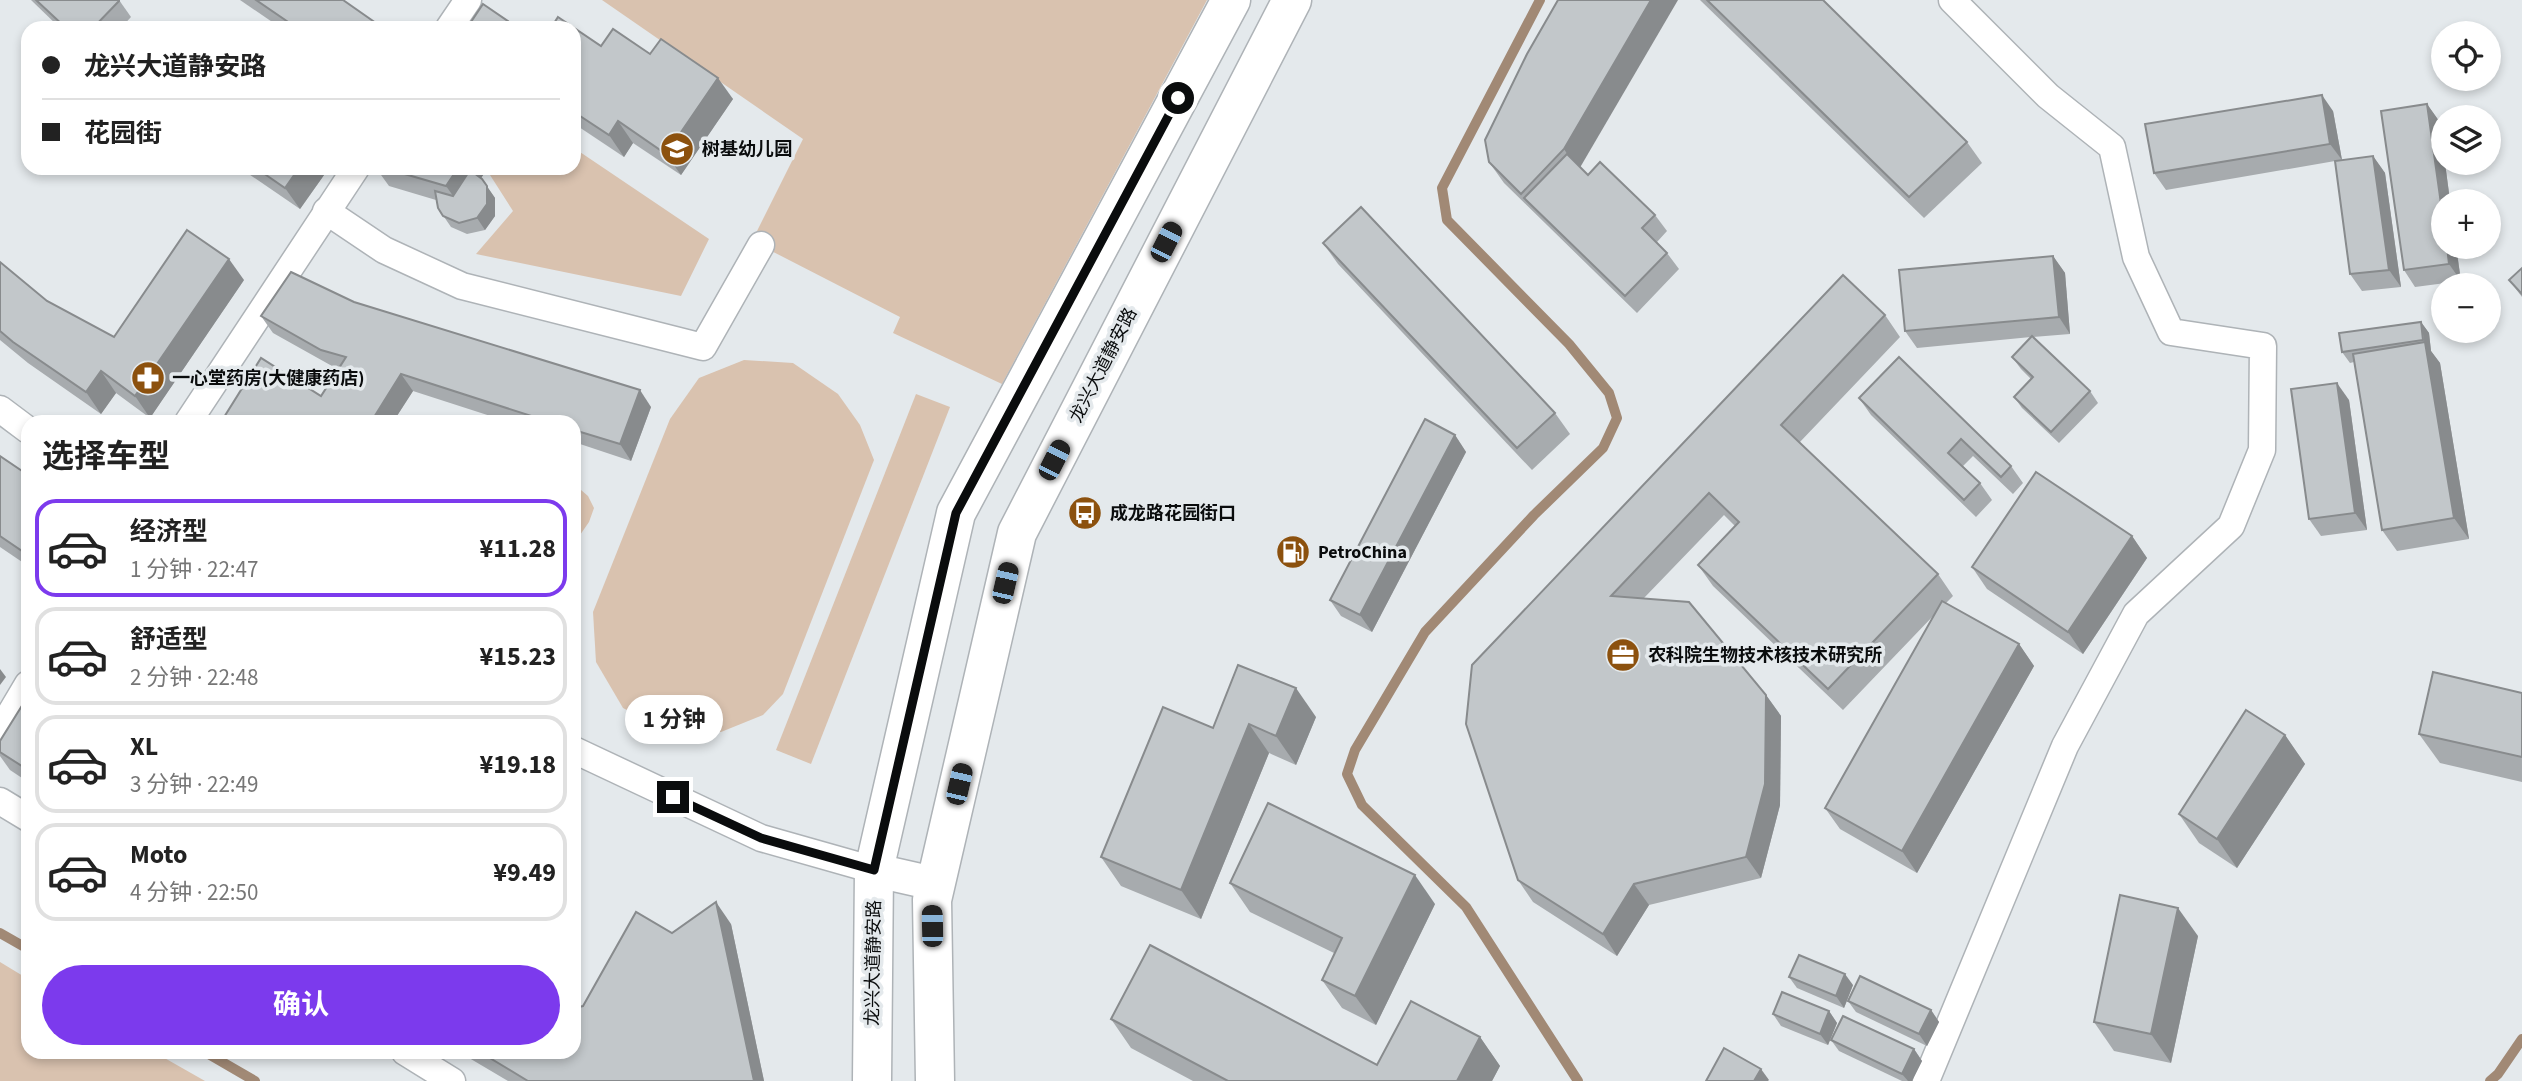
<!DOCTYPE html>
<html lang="zh">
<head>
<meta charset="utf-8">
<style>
  :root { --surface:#fff; --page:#f6f6f6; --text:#222; --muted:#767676; --line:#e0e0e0; --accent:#7c3aed }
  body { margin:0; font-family:"Source Sans 3","Noto Sans SC",sans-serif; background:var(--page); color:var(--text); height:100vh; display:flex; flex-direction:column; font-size:26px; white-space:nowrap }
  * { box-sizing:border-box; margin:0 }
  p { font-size:23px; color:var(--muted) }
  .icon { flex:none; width:38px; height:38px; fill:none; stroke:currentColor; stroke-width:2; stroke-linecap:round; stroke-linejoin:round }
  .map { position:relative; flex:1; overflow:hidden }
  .details { position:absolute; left:21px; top:415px; width:560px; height:644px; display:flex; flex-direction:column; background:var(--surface); border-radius:21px; box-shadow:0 4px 10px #0003 }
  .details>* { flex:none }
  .guide { position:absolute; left:21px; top:21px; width:560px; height:154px; border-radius:21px; box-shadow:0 4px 10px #0003; display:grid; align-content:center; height:154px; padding:0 21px; background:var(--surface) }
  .controls { position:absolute; left:2431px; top:21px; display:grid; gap:14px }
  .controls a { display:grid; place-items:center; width:70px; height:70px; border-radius:50%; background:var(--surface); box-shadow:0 4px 10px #0003; font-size:35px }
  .end { position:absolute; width:32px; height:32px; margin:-16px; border:9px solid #0a0c0d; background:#fff; box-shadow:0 0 0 4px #fff }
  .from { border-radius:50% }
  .bubble { position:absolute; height:49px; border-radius:24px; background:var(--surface); box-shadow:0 4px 10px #0003; font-size:23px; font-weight:700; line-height:49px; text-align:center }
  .car { position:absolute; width:21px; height:42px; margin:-21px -10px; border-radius:9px; box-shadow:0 0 5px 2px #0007; background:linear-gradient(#222 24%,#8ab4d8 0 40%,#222 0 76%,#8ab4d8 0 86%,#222 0) }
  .guide b { display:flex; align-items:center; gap:24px; height:66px; font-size:26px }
  .guide b+b { border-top:2px solid var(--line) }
  .guide i { width:18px; height:18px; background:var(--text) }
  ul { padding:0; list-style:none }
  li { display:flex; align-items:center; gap:21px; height:98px; margin:0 14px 10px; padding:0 7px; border:4px solid var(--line); border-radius:21px }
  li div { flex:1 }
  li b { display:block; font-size:26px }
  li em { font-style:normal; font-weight:700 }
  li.active { border-color:var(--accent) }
  li>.icon { width:63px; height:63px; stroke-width:1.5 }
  h2 { padding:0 21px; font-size:32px; line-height:84px }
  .primary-button { display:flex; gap:14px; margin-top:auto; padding:14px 21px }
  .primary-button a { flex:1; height:80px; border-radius:42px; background:var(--accent); color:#fff; font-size:28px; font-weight:700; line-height:80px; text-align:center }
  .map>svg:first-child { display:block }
</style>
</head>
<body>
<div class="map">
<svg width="2522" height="1081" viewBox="0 0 2522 1081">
  <rect width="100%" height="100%" fill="#e4e9ec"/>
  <g fill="#d9c2af">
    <path d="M602,0H1207L1002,384L893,333L900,317L752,241L803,139Z"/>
    <path d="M574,148L709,239L681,296L476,254L513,211L490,175L495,168H574Z"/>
    <path d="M744,360L793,363L838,394L860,425L874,460L783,694L763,715L721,732L672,733L623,708L596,662L593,612L670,419L699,378Z"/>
    <path d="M916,394L950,407L811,764L776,750Z"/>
    <path d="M574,484L588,496L594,508L589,522L580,535L574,554Z"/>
    <path d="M0,962L28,979V1052H154L205,1081H0Z"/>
  </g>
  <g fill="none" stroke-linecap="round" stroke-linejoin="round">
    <g stroke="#a18975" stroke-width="10">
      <path d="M1540,0L1442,188L1447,220L1569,344L1609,393L1617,418L1603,448L1534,515L1425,632L1355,750L1347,774L1362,805L1466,907L1578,1081"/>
      <path d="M0,933L28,949"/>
      <path d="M205,1052L255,1081"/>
      <path d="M2490,1081L2498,1074L2522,1039"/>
    </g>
    <g stroke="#aeb3b7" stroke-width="29">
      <g id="minor">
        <path d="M449,28L468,0"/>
        <path d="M326,211L384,250L462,286L703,347L761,245"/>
        <path d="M0,409L28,430"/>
        <path d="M188,422L356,168"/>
        <path d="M0,731L28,684"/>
        <path d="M574,750L761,838L874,870"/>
        <path d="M0,801L28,818"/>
        <path d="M405,1052L452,1081"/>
        <path d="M1926,1081L2065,746L2136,614L2231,526L2262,450L2263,346L2171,332L2136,257L2112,147L2048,96L1952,0"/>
      </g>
    </g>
    <g stroke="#aeb3b7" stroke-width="36">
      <path id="tertiary" d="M874,870L936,884"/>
    </g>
    <g stroke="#aeb3b7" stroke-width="41">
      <g id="primary">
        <path d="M872,1081L874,870L956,513L1231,0"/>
        <path d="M935,1081L932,900L1017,533L1292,0"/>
      </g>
    </g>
    <use href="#minor" stroke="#fff" stroke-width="26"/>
    <use href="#tertiary" stroke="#fff" stroke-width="33"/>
    <use href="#primary" stroke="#fff" stroke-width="38"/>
  </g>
  <g fill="#a7abae">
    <path d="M31,0H119L131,17L121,28H60Z"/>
    <path d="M240,0H343L383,28H281Z"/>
    <path d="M1700,0H1823L1967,142L1982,163L1924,218Z"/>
    <path d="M574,28L601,46L650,54L733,99L681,175L633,143L624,157L576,125L574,128Z"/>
    <path d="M1527,54L1580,167L1588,175L1655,215L1667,231L1657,242L1667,253L1679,269L1637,313L1504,183L1489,162Z"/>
    <path d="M2427,104L2439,121L2443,150V163H2445L2461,281L2415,287L2404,270Z"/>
    <path d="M2333,111L2342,160L2373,156L2385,173L2401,287L2362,291L2350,274L2335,161L2166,190L2154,173Z"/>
    <path d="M240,168H329L300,209Z"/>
    <path d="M376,168H488L481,178L495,198V216L485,230L467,234L451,227L438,208L436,200L389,186Z"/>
    <path d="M1323,243L1555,413L1570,434L1532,470L1338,264Z"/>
    <path d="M2053,256L2065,273L2070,334L2033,337L2090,391L2098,403L2059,443L2022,408L2014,397L2031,379L2021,369L2012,357L2031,337L1917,348L1905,331Z"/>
    <path d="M0,262L47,301L114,337L244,280L150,418L116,393L101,414L28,363L0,340Z"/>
    <path d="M2522,268V297L2509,280Z"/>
    <path d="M354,302L651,407L631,461L574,442V422H509L413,391L393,422H221L321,396L339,368L332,366L273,333L261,316Z"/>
    <path d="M1885,315L1900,337L1799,443L1938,574L1953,596L1946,603L2019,644L2034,666L1917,873L1840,829L1825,808L1935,614L1843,710L1713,586L1698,565L1735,526L1724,515L1644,598L1766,695L1781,716L1780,805L1761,878L1649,905L1617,956L1533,902L1518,880L1466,724Z"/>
    <path d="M2421,322L2429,333L2431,351L2440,363L2469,539L2397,551L2382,530L2354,362L2350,363L2342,352Z"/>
    <path d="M1899,357L2011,466L2023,483L2013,494L1973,456L1963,466L1980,483L1992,500L1976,517L1871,415L1859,398Z"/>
    <path d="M2349,400L2367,530L2321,536L2309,519Z"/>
    <path d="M1455,435L1466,452L1372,632L1341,616L1330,600Z"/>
    <path d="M0,456L28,475V566L0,547Z"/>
    <path d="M2132,536L2147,558L2083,654L1987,589L1972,567Z"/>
    <path d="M2522,693V782L2440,763L2419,734Z"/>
    <path d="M28,696V782L10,770L0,756V741Z"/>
    <path d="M1316,717L1296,765L1269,753L1201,919L1121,886L1101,857L1213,728Z"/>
    <path d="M2285,735L2305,764L2237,868L2199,843L2179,814Z"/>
    <path d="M1230,883L1435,904L1376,1025L1342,1008L1322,980L1334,953L1250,912Z"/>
    <path d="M731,924L764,1081H508L459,1052H574L583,1006L672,933Z"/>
    <path d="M2198,936L2171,1063L2114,1051L2094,1022Z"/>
    <path d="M1789,977L1853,985L1844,1008L1797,988Z"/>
    <path d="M1848,1001L1931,1010L1939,1022L1927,1046L1856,1012Z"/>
    <path d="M1829,1011L1837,1023L1828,1045L1781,1026L1773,1014Z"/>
    <path d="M1111,1019L1377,1065L1480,1037L1500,1066L1492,1081H1193L1131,1048Z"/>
    <path d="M1831,1040L1914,1049L1922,1061L1912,1081H1902L1839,1051Z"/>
  </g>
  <g fill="#888b8d">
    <path d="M1651,0H1678L1578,171L1564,149Z"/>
    <path d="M718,78L733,99L681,175L666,154Z"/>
    <path d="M2322,95L2333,111L2342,160L2330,144Z"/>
    <path d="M2427,104L2439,121L2443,150V163H2445L2450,201H2443V218Z"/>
    <path d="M618,121L633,143L624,157L609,135Z"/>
    <path d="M2373,156L2385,173L2401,287L2389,270Z"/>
    <path d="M299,168H329L300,209L285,188Z"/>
    <path d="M458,168H488L461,207L446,186Z"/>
    <path d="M482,179L495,198V216L485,230L477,218Z"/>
    <path d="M2447,247H2456L2461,281L2449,264Z"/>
    <path d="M2053,256L2065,273L2070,334L2059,317Z"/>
    <path d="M229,259L244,280L150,418L135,396Z"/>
    <path d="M2421,322L2429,333L2431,351L2440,363L2469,539L2454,518Z"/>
    <path d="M101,371L116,393L101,414L86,392Z"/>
    <path d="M401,374L413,391L393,422H371Z"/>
    <path d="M2337,383L2349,400L2367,530L2355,513Z"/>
    <path d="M640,390L651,407L631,461L620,444Z"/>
    <path d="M1455,435L1466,452L1372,632L1360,615Z"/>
    <path d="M2132,536L2147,558L2083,654L2068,632Z"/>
    <path d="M2019,644L2034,666L1917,873L1902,851Z"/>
    <path d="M0,669L6,677L0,685Z"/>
    <path d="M1296,688L1316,717L1296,765L1276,736Z"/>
    <path d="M1766,695L1781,716L1780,805L1761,878L1746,857Z"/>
    <path d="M1249,724L1269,753L1201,919L1181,890Z"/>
    <path d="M2285,735L2305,764L2237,868L2217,839Z"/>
    <path d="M1415,875L1435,904L1376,1025L1355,996Z"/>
    <path d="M1634,884L1649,905L1617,956L1603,934Z"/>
    <path d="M716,902L731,924L764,1081H754Z"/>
    <path d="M2178,908L2198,936L2171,1063L2151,1034Z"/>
    <path d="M1845,974L1853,985L1844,1008L1836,996Z"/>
    <path d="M1931,1010L1939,1022L1927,1046L1919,1034Z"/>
    <path d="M1829,1011L1837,1023L1828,1045L1820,1034Z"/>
    <path d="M1480,1037L1500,1066L1492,1081H1457Z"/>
    <path d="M1914,1049L1922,1061L1912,1081H1908L1902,1074Z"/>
    <path d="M1761,1069L1769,1080L1768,1081H1754Z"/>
  </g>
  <g fill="#c2c7ca" stroke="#888b8d" stroke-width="2">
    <path d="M36,0H119V1L93,28H66Z"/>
    <path d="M256,0H343L383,28H297Z"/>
    <path d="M1558,0H1651L1564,149L1521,194L1489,162L1485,140L1527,54Z"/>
    <path d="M1707,0H1823L1967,142L1909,197Z"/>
    <path d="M483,4L518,28H467Z"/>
    <path d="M558,17L601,46L613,29L650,54L661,39L718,78L666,154L618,121L609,135L574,112V28H551Z"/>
    <path d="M134,23L141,28H131Z"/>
    <path d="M2322,95L2330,144L2154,173L2145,124Z"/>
    <path d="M2427,104L2443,218V247H2447L2449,264L2404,270L2381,111Z"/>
    <path d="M1567,154L1588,175L1600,162L1655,215L1642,228L1667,253L1625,296L1524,198Z"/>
    <path d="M2373,156L2389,270L2350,274L2335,161Z"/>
    <path d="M256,168H299L285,188Z"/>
    <path d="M384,168H458L446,186Z"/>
    <path d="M470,170L482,179L487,186V204L477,218L459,223L443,216L438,208L435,191L453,196Z"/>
    <path d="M1361,207L1555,413L1517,448L1323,243Z"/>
    <path d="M187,230L229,259L135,396L101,371L86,392L13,342L0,331V262L47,301L114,337Z"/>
    <path d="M2053,256L2059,317L1905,331L1899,270Z"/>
    <path d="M2522,268V294L2509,280Z"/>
    <path d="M291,272L354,302L640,390L620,444L574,430V422H550L401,374L371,422H221L261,358L321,396L346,357L321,350L261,316Z"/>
    <path d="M1843,275L1885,315L1781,425L1938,574L1828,689L1698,565L1739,522L1709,493L1611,596L1689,602L1766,695L1765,784L1746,857L1634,884L1603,934L1518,880L1466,724L1472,665Z"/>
    <path d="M2421,322L2423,340L2342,352L2339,333Z"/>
    <path d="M2032,336L2090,391L2051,432L2014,397L2033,377L2012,357Z"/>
    <path d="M2425,342L2454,518L2382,530L2353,354Z"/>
    <path d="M1899,357L2011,466L2001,477L1961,439L1948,453L1980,483L1964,500L1859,398Z"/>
    <path d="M2337,383L2355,513L2309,519L2291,389Z"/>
    <path d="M1425,419L1455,435L1360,615L1330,600Z"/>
    <path d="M0,456L28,475V555L0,536Z"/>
    <path d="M2036,472L2132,536L2068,632L1972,567Z"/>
    <path d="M1942,601L2019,644L1902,851L1825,808Z"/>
    <path d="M1238,665L1296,688L1276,736L1249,724L1181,890L1101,857L1163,707L1213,728Z"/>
    <path d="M2433,672L2522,693V757L2419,734Z"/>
    <path d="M28,696V770L0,752V741Z"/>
    <path d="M2246,710L2285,735L2217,839L2179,814Z"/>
    <path d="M1268,803L1415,875L1355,996L1322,980L1342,938L1230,883Z"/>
    <path d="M2120,895L2178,908L2151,1034L2094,1022Z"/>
    <path d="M716,902L754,1081H528L480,1052H574V1008L583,1006L636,912L672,933Z"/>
    <path d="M1150,945L1377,1065L1411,1001L1480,1037L1457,1081H1228L1111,1019Z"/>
    <path d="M1799,955L1845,974L1836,996L1789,977Z"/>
    <path d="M1860,976L1931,1010L1919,1034L1848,1001Z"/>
    <path d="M1782,992L1829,1011L1820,1034L1773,1014Z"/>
    <path d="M1843,1016L1914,1049L1902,1074L1831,1040Z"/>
    <path d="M1724,1048L1761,1069L1754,1081H1706Z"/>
  </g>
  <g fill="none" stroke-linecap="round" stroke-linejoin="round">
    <path stroke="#0a0c0d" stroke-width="9" d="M673,797L761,838L874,870L956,513L1178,98"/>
  </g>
  <defs>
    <g id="school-disc" transform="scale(1.75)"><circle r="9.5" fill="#8c510e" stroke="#e4e9ec"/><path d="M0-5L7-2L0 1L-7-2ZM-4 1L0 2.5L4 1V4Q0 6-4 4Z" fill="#fff"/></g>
    <g id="pharmacy-disc" transform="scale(1.75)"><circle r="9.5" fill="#8c510e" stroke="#e4e9ec"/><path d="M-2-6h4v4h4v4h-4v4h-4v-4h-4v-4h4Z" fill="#fff"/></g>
    <g id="bus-disc" transform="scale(1.75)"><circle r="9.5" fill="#8c510e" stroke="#e4e9ec"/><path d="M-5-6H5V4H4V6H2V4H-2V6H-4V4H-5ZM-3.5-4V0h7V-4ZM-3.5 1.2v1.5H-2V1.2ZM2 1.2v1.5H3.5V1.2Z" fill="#fff"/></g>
    <g id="fuel-disc" transform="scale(1.75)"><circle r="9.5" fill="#8c510e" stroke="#e4e9ec"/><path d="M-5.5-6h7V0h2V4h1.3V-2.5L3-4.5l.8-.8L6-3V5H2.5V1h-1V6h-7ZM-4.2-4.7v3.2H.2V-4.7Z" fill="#fff"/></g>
    <g id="office-disc" transform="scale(1.75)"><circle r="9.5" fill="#8c510e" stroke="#e4e9ec"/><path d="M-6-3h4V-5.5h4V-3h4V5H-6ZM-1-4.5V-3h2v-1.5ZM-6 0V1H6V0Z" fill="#fff"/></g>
  </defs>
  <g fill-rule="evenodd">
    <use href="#school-disc" x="677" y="149"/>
    <use href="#pharmacy-disc" x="148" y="378"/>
    <use href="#bus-disc" x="1085" y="513"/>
    <use href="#fuel-disc" x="1293" y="552"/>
    <use href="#office-disc" x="1623" y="655"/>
  </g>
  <g text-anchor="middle" stroke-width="7" stroke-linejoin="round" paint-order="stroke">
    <g font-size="18" font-weight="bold" fill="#0a0c0d" stroke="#e4e9ec" text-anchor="start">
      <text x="702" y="155">树基幼儿园</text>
      <text x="172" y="384">一心堂药房(大健康药店)</text>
      <text x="1110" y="519">成龙路花园街口</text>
      <text x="1318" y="558">PetroChina</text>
      <text x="1648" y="661">农科院生物技术核技术研究所</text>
    </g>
    <g font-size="18" fill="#0a0c0d" stroke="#e4e9ec">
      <text transform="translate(1103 365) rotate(-63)" y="6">龙兴大道静安路</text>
      <text transform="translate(873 963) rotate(-89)" y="6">龙兴大道静安路</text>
    </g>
  </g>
</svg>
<div class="controls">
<a><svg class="icon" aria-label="locate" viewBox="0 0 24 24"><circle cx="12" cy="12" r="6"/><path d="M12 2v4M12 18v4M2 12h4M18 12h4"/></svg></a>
<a><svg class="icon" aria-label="layers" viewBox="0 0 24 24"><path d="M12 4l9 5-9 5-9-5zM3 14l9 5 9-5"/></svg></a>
<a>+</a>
<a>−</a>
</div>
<i class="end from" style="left:1178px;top:98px"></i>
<i class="end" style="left:673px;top:797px"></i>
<div class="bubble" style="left:625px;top:695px;width:98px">1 分钟</div>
<i class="car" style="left:1166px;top:242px;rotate:27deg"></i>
<i class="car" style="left:1054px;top:460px;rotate:27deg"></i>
<i class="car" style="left:1005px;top:583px;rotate:13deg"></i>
<i class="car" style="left:959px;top:784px;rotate:13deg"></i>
<i class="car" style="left:932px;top:926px;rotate:359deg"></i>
<div class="guide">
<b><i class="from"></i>龙兴大道静安路</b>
<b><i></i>花园街</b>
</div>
<section class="details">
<h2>选择车型</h2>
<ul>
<li class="active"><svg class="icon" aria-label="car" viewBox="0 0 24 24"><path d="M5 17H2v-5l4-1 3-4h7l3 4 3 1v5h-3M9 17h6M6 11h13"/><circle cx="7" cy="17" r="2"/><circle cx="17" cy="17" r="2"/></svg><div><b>经济型</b><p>1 分钟 · 22:47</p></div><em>¥11.28</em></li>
<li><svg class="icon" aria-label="car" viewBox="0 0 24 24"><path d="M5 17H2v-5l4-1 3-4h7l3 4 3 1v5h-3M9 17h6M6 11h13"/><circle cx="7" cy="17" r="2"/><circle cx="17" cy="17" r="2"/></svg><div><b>舒适型</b><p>2 分钟 · 22:48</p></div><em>¥15.23</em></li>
<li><svg class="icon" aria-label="car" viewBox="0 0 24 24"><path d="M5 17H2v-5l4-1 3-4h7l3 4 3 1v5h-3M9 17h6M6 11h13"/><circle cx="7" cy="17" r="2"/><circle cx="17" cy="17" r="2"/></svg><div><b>XL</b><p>3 分钟 · 22:49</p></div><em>¥19.18</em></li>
<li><svg class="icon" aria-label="car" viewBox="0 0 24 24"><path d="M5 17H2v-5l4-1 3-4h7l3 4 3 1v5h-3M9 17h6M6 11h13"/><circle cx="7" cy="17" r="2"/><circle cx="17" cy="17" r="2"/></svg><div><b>Moto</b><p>4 分钟 · 22:50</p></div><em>¥9.49</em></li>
</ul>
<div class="primary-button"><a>确认</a></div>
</section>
</div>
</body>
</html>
